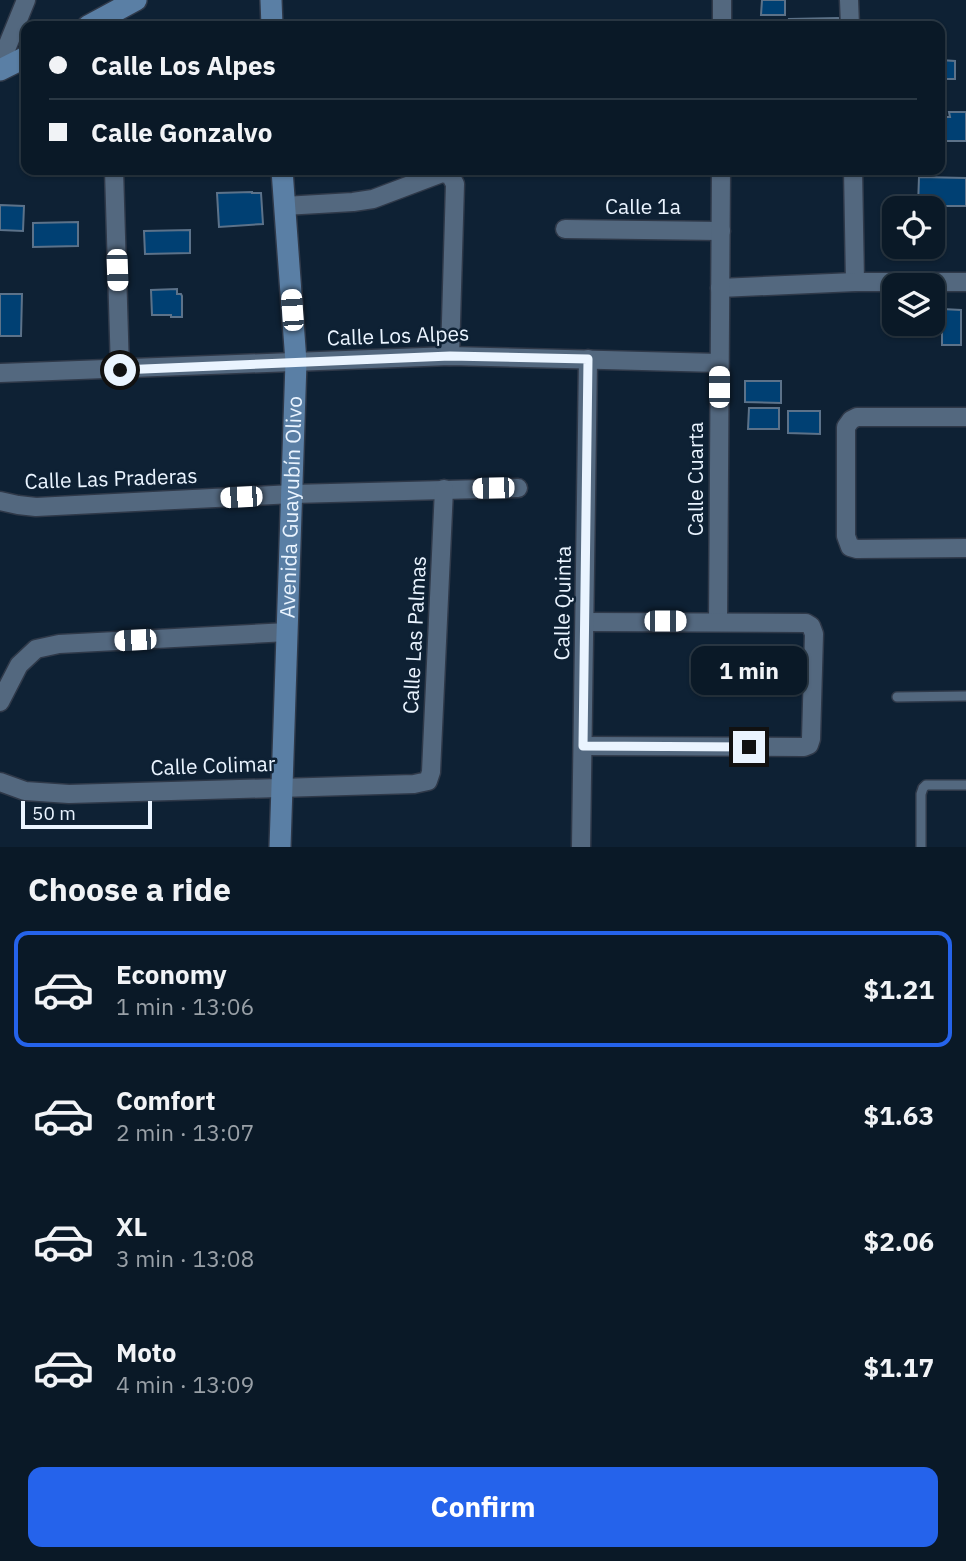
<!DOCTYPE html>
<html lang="en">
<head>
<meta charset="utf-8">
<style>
  :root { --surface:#0a1927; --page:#182633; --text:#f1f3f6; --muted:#99a0a7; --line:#2a3844; --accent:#2563eb }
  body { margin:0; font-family:"IBM Plex Sans",sans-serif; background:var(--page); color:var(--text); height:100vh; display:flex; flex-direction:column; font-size:26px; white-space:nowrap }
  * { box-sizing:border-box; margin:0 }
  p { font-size:23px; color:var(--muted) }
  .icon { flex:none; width:38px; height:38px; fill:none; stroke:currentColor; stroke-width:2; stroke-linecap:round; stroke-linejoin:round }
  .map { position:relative; height:847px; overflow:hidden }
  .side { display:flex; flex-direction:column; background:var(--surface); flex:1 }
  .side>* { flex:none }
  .guide { position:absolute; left:21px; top:21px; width:924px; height:154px; border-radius:14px; box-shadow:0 2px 5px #0004,0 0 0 2px var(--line); display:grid; align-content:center; height:154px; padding:0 28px; background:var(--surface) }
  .fabs { position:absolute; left:882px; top:196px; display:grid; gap:14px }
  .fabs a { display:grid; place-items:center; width:63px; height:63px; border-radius:14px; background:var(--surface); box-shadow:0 2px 5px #0004,0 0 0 2px var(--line); font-size:35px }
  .scale { position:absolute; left:21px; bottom:18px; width:131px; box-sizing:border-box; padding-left:7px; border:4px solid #eaf4ff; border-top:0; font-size:19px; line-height:24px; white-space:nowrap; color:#eaf4ff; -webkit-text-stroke:5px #0e2134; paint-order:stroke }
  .end { position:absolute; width:32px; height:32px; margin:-16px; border:9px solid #eaf4ff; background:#111; box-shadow:0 0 0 4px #111 }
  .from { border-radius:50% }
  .bubble { position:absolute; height:49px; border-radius:14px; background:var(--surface); box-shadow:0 2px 5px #0004,0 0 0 2px var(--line); font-size:23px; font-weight:700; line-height:49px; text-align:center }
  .car { position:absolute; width:21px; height:42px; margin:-21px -10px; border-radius:9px; box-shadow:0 0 5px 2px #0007; background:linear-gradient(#fff 24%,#345 0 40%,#fff 0 76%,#345 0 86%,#fff 0) }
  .guide b { display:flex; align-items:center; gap:24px; height:66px; font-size:26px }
  .guide b+b { border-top:2px solid var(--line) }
  .guide i { width:18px; height:18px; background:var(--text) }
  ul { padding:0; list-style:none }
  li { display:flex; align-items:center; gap:21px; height:116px; margin:0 14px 10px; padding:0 14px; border:4px solid transparent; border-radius:14px }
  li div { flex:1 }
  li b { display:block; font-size:26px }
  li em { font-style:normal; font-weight:700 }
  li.selected { border-color:var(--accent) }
  li>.icon { width:63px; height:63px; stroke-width:1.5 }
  h2 { padding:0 28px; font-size:32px; line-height:84px }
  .button { display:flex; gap:14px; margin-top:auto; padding:14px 28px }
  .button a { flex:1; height:80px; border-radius:14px; background:var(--accent); color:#fff; font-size:28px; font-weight:700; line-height:80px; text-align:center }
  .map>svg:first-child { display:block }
</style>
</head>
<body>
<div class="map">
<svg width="966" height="847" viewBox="0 0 966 847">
  <rect width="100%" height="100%" fill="#0e2134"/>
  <g fill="#004073" stroke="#5c7289" stroke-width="2">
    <path d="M762,0H785V15H761Z"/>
    <path d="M838,18L839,26H790L789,19Z"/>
    <rect x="733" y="20" width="49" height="6"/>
    <path d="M940,60L955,61V79H940Z"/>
    <path d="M949,112H966V141H940V117H950Z"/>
    <path d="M919,177L966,178V206H918Z"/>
    <path d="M252,192V193H261L263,224L219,227L217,193Z"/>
    <path d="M0,205L24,206L23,231L0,230Z"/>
    <path d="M78,222V246L33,247V223Z"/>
    <path d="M190,230V253L145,254L144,231Z"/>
    <path d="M177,289V294H181L182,296V317H171V315H152L151,290Z"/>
    <path d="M0,294H22L21,336H0Z"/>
    <path d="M942,309L961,310V345H942Z"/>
    <path d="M745,381H781V403L745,402Z"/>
    <path d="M749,408H779V429H748Z"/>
    <path d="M788,411H820V434L788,433Z"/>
  </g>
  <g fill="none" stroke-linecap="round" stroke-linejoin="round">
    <g stroke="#2f3949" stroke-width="12">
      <g id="lane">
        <path d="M897,697L966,696"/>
        <path d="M921,847V794L923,788L926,785H966"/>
      </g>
    </g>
    <g stroke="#2f3949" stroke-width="21">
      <g id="street">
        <path d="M849,0L850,26"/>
        <path d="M722,26V0"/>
        <path d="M0,64L26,0"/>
        <path d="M114,170L120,370"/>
        <path d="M853,170L855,282"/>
        <path d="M284,206L353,202L373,199L442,173L450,175L455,184L450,356"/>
        <path d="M565,229L721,231"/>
        <path d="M720,288L855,282H966"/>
        <path d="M0,373L450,356L719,363"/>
        <path d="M966,417H857L851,420L846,427V536L850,547L857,549L966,548"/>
        <path d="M0,501L18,505L36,507L293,494L518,488"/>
        <path d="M718,621L721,170"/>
        <path d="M0,702L19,665L36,649L59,644L288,632"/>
        <path d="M583,746L804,747L809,745L811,739L814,634L811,626L806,623L585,622"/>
        <path d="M0,782L25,791L69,794L414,784L428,781L431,772L444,489"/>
        <path d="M581,847L588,359"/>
      </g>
    </g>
    <g stroke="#2f3949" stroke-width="24">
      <g id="secondary">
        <path d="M271,0L272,26"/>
        <path d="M88,26L136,0"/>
        <path d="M0,70L26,57"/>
        <path id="s1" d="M280,847L296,362L282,170"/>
      </g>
    </g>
    <use href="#lane" stroke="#53687f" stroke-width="9"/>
    <use href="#street" stroke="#53687f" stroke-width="18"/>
    <use href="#secondary" stroke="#5a7fa5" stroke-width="21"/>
  </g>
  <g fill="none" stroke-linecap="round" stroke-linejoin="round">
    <path stroke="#eaf4ff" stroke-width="9" d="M120,370L450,356L588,359L583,746L749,747"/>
  </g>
  <g text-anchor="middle" stroke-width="5" stroke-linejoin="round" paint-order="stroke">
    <g font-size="21" fill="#eaf4ff" stroke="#0e2134">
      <text x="643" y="214">Calle 1a</text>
      <text transform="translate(398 336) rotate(-2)" y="7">Calle Los Alpes</text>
      <text transform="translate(111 479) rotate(-2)" y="7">Calle Las Praderas</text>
      <text transform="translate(696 479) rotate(-90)" y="7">Calle Cuarta</text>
      <text dy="7" stroke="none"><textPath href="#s1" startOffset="340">Avenida Guayubín Olivo</textPath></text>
      <text transform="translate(563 603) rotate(-89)" y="7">Calle Quinta</text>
      <text transform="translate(415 635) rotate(-87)" y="7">Calle Las Palmas</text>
      <text transform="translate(213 766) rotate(-2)" y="7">Calle Colimar</text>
    </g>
  </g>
</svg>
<div class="fabs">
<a><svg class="icon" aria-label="locate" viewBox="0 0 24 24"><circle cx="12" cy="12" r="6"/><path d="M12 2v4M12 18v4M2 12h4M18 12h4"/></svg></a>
<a><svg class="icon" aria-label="layers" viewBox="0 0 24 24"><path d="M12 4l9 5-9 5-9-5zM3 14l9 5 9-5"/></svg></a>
</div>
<div class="scale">50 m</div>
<i class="end from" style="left:120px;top:370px"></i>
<i class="end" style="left:749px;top:747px"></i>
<div class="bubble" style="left:691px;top:646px;width:116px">1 min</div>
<i class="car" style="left:117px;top:270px;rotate:178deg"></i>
<i class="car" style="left:292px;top:310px;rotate:356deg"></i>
<i class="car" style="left:719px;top:387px;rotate:0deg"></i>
<i class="car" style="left:493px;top:488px;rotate:269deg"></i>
<i class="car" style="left:241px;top:497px;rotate:267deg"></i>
<i class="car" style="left:665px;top:621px;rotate:90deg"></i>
<i class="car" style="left:135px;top:640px;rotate:267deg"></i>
<div class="guide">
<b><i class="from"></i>Calle Los Alpes</b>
<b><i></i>Calle Gonzalvo</b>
</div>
</div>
<section class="side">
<h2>Choose a ride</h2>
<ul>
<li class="selected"><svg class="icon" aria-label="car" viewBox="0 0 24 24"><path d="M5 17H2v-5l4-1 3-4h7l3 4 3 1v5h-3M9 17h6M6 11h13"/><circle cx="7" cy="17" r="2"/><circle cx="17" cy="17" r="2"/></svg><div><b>Economy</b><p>1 min · 13:06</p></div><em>$1.21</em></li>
<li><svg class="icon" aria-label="car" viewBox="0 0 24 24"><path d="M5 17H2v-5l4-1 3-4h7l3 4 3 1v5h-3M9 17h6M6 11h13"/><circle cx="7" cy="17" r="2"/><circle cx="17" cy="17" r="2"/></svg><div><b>Comfort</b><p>2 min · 13:07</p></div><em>$1.63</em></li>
<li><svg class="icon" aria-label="car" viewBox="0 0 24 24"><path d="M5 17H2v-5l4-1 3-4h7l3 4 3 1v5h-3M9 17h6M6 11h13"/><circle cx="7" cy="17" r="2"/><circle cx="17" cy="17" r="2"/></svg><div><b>XL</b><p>3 min · 13:08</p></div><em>$2.06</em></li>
<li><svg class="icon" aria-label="car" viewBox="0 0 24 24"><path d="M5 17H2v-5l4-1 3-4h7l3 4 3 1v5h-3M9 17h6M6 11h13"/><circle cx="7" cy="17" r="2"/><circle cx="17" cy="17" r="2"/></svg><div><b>Moto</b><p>4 min · 13:09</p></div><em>$1.17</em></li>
</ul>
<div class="button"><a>Confirm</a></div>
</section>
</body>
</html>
